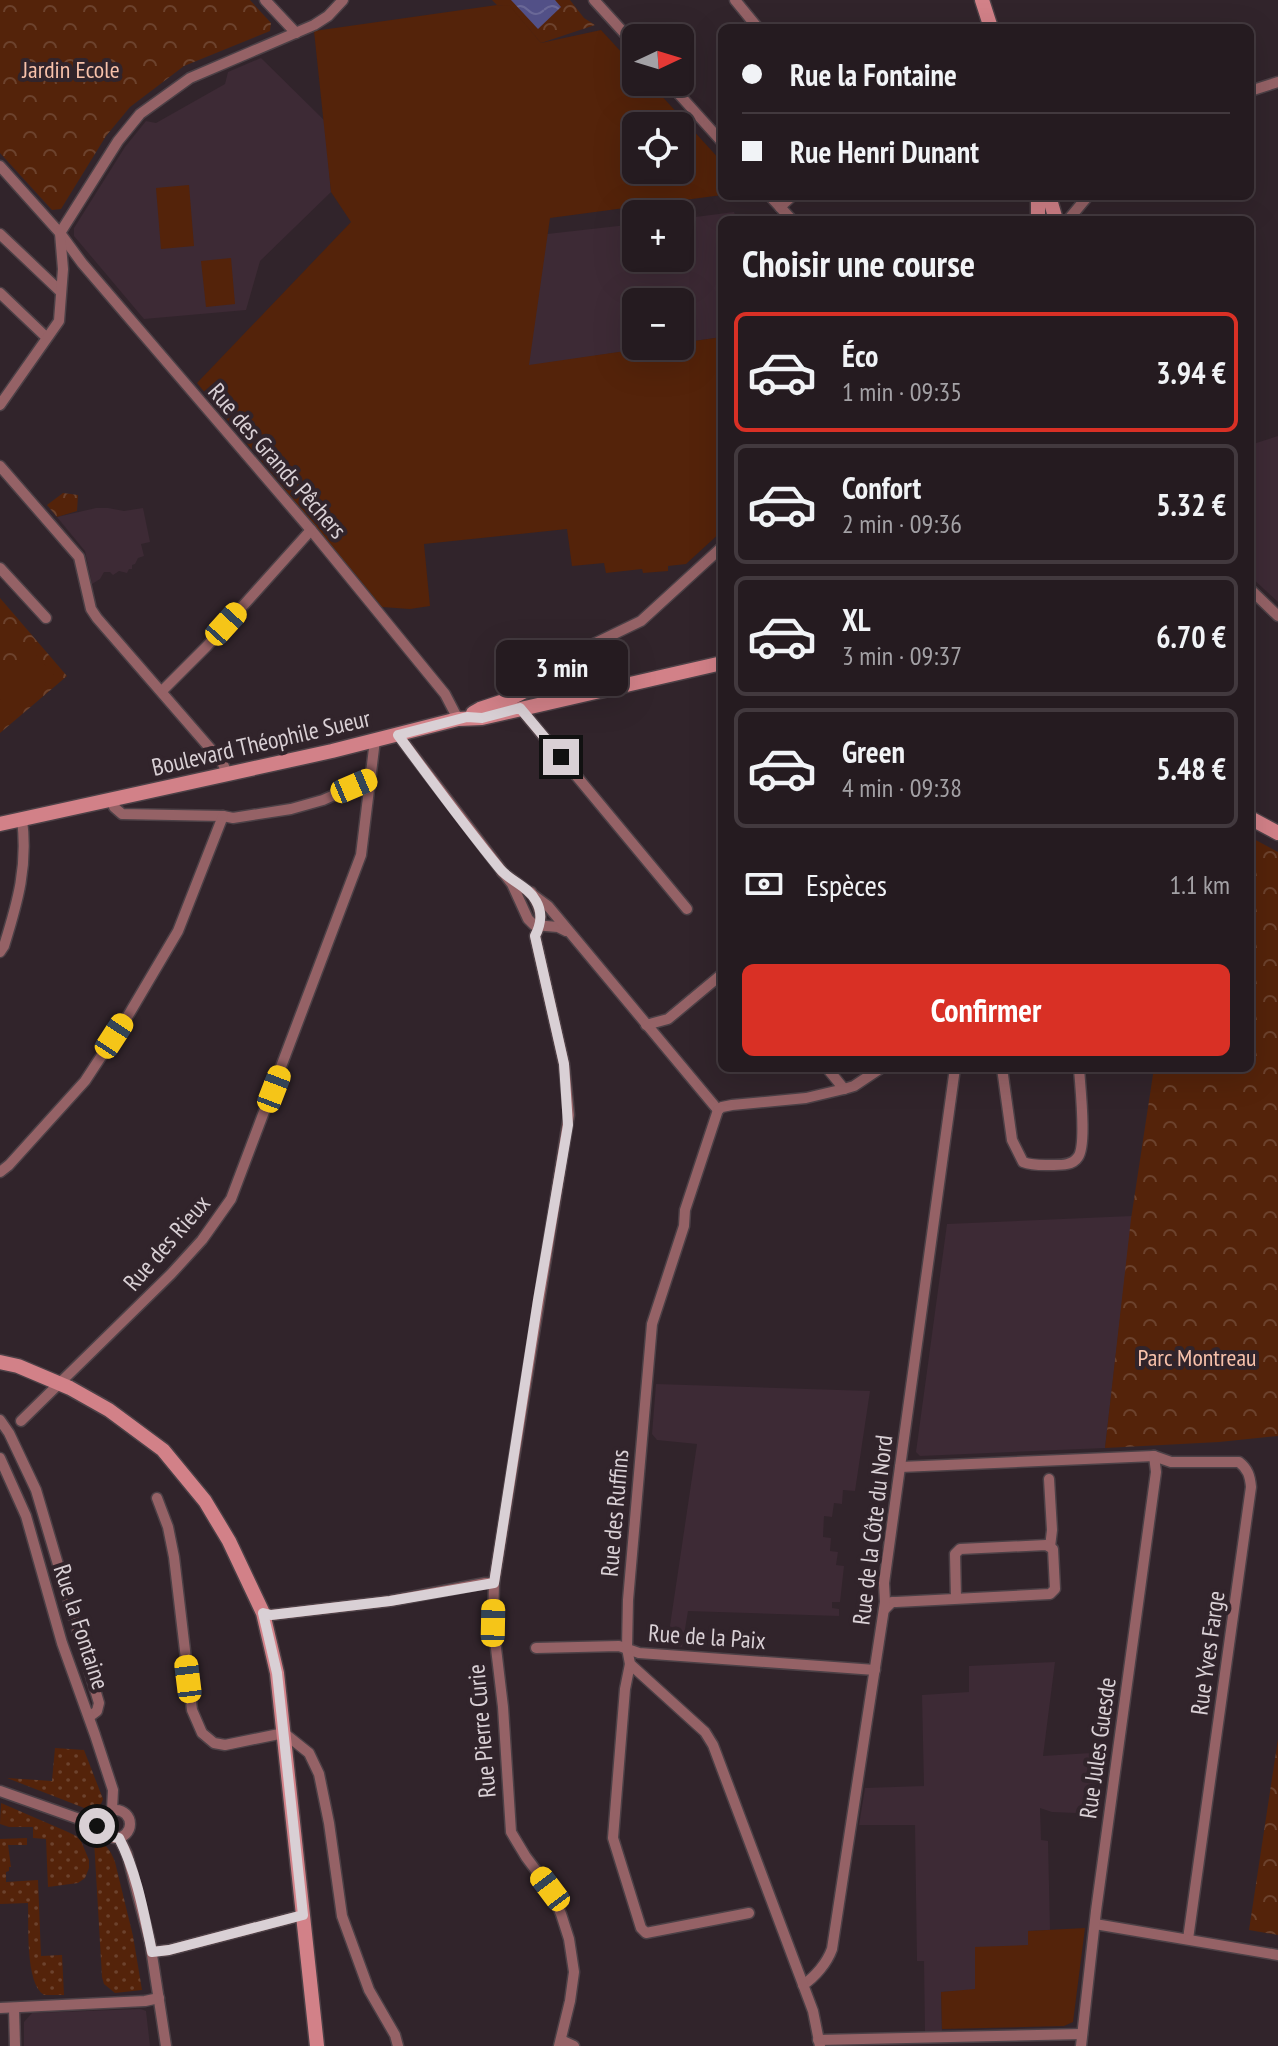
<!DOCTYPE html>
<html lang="fr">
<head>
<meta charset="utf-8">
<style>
  :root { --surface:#251b20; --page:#2d2429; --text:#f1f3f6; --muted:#a3a1a5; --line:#42393e; --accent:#d93025 }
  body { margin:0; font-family:"PT Sans Narrow",sans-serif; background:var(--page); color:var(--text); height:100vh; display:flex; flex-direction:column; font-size:30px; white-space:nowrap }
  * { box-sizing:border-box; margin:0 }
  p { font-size:26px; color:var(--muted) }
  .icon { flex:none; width:44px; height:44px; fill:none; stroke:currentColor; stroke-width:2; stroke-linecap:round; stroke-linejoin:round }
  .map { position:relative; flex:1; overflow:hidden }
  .side { position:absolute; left:718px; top:216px; width:536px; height:856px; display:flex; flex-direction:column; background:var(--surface); border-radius:12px; box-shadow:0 8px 32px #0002,0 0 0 2px var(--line) }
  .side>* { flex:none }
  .top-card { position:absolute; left:718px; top:24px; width:536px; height:176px; border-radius:12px; box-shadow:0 8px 32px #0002,0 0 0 2px var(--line); display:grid; align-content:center; height:176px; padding:0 24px; background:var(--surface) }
  .needle { width:52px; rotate:86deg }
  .controls { position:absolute; left:622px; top:24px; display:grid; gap:16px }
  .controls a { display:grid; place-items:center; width:72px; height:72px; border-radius:12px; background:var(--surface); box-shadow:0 8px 32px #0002,0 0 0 2px var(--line); font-size:40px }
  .end { position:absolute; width:36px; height:36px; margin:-18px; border:10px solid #d9d0d5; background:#111; box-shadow:0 0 0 4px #111 }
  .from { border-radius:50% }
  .bubble { position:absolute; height:56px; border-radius:12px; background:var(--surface); box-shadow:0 8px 32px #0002,0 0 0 2px var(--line); font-size:26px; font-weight:700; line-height:56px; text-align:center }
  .car { position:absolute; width:24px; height:48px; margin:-24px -12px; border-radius:10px; box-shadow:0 0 6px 2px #0007; background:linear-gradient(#f5c518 24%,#345 0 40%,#f5c518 0 76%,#345 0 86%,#f5c518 0) }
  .top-card b { display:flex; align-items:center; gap:28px; height:76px; font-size:30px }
  .top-card b+b { border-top:2px solid var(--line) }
  .top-card i { width:20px; height:20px; background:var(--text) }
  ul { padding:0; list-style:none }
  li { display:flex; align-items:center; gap:24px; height:120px; margin:0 16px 12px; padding:0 8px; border:4px solid var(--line); border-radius:12px }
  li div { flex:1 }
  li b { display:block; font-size:30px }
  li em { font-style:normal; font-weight:700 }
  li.current { border-color:var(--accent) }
  li>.icon { width:72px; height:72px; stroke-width:1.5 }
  h2 { padding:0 24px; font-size:36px; line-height:96px }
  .pay { display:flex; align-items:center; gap:20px; height:88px; padding:0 24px; font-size:30px }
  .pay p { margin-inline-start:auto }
  .button { display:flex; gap:16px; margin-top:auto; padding:16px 24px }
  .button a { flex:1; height:92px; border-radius:12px; background:var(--accent); color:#fff; font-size:32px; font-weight:700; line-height:92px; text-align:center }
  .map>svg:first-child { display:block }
</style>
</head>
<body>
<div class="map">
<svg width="1278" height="2046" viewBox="0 0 1278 2046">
  <defs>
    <pattern id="grass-dots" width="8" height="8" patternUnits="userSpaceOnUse" patternTransform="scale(2)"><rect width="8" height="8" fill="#54230a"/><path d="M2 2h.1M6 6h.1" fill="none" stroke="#6c422d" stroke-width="1.8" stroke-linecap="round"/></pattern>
    <pattern id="park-crowns" width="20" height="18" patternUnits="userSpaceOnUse" patternTransform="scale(2)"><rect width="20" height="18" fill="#54230a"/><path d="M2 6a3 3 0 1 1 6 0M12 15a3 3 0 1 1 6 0" fill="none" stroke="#6c422d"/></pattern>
    <pattern id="water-waves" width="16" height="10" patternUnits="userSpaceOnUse" patternTransform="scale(2)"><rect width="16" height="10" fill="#525087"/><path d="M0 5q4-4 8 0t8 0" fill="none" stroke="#6a6897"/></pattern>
  </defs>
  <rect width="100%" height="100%" fill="#31242b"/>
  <g fill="#3d2a35">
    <path d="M261,58L325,121L331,192L260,261L246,310L144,319L74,236V228L125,147L146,121L156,123L225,84L228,72Z"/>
    <path d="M734,212L737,220H722V337L680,343V302H636V346H660L528,366L547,234L636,224V258H680V219Z"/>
    <path d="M1278,436V602L1250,576V445Z"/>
    <path d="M96,508H108L124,511L143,508L150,542L141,544L144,556L138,558L135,564L132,565V569H129L127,573L119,571L113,575L110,572H104L100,579L92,584L85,551L57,517Z"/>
    <path d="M1132,1216L1105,1448L920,1456L916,1452L947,1224Z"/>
    <path d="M656,1384L870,1391L855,1491L843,1490L842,1504L834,1503L832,1517L824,1516L823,1537L831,1538L830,1551L838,1552L836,1565L844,1566L840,1602H832V1608L839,1609V1616L688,1611L682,1647L667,1646L697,1444L657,1440L652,1434Z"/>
    <path d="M1055,1662L1043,1756L1107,1752L1100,1814L1052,1812L1040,1808L1041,1840L1048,1841L1050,1930L1028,1931V1945L975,1991L941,1992L942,2032L925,2033L924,1961H917L915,1825H859L865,1788L924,1786L922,1695L969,1692V1666Z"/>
    <path d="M141,2009L146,2011L150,2046H24V2022L32,2013Z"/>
  </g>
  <g fill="url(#grass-dots)">
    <path d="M55,1748L84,1750L103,1799C101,1806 97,1808 92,1811L7,1778L52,1781Z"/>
    <path d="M1,1803L68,1832L76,1836L81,1841L89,1860V1868L85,1878L78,1883L48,1887L46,1839L33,1838V1827H9L0,1824Z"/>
    <path d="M27,1838V1845H8L11,1867H9V1871L6,1872V1882L38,1880L41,1956L62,1955L64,1995H44C25,1983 29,1925 28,1903L0,1904V1839Z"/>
    <path d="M94,1840C107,1844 110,1850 115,1862L133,1936L142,1990L115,1993L104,1984L102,1977Z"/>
  </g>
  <g fill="url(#park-crowns)">
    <path d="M0,0H250L271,23L270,31L184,66L130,107L106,136L61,209L52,210L0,153Z"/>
    <path d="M492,0H570L584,18L595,25L541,43L510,7L497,5Z"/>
    <path d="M63,493L78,495L77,511L57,517L47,505Z"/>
    <path d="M0,598L67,676L0,733Z"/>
    <path d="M1250,837L1278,852V1436L1219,1442L1105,1448L1131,1219L1154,1068H1250Z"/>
    <path d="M1278,1739V1935L1249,1930Z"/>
  </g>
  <g fill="#54230a" fill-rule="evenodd">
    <path d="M497,5L510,6L541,43L601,30L636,68V82H649L722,162V195L550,218L529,365L660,346H680V343L722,337V531L686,564L668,566V571L643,573L642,569L606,573L604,563L572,566L567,529L424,544L430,606L410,609L382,607L197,383L351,222L331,192L314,31ZM636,126H680V170H636Z"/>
    <path d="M189,185L194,246L161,249L156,188Z"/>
    <path d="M231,258L235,304L206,307L201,261Z"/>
    <path d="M36,655L54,675L12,712L0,699V687Z"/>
    <path d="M1085,1928L1073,2022L1064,2026L942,2029L941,1992L975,1989V1947L1028,1945V1931Z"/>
  </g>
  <path fill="url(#water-waves)" d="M511,0H555L561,7L538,29Z"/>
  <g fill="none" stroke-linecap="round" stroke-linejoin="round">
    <g stroke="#4c4046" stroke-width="13">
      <g id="street">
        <path d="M265,0L296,33"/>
        <path d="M594,0L636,46"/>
        <path d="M735,0L758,28"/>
        <path d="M668,82L722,142"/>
        <path d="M1250,91L1278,82"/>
        <path d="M0,166L60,233L82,263L311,530L445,694L458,719"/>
        <path d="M770,196L792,220"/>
        <path d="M780,207L792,196"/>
        <path d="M1068,220L1088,196"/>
        <path d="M0,234L60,291"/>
        <path d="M0,293L46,337"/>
        <path d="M0,405L59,321L63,269L60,233L118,141L140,114L190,78L314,25L328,16L343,0"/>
        <path d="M0,466L79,557L91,609L97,618L222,762L227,773"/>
        <path d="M0,568L46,618"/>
        <path d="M1250,589L1278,616"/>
        <path d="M554,663L556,690"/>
        <path d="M537,688L546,669L554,663L641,621L722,547"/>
        <path d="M162,691L207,646L311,530"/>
        <path d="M520,708L687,909"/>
        <path d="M398,735L512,884L528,919L534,925L558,927L566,931"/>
        <path d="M112,800L114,807L122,814L223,816L233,818L291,809L323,800L370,779"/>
        <path d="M502,872L548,906L718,1110"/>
        <path d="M531,892C541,908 544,919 535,936L564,1064L569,1115L494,1583L493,1623L503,1707L511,1832L526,1857L550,1889L561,1914L569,1939L574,1972L570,2001L559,2046"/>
        <path d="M0,952L4,946C18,901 28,866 22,819"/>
        <path d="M646,1025L668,1019L722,974"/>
        <path d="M827,1068L844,1089"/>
        <path d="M1002,1068L1012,1140L1023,1162C1033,1166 1043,1165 1054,1165C1062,1165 1073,1165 1078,1157C1087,1145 1080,1086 1079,1068"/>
        <path d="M0,1172L9,1165L85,1081L129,1014L178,931L223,816"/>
        <path d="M0,1420L9,1433L36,1490L99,1703L97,1711L89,1717"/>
        <path d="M21,1421L171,1274L202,1240L231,1199L361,855L375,740"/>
        <path d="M0,1458L26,1516L62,1643L95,1735L113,1790L112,1810"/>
        <path d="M900,1467L1154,1456L1171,1462H1239C1248,1469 1250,1476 1251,1487L1188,1939"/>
        <path d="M1049,1479L1052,1530L1050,1547"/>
        <path d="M157,1498L168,1527L174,1557L192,1710L202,1733L214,1743L225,1745L284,1733L309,1753L319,1774L329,1823L342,1916L369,1990L395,2035L398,2046"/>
        <path d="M884,1610L892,1602H896L1050,1594L1055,1589L1053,1549L1046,1545L960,1549L955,1554L956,1599"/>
        <path d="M263,1613L271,1615L390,1601L485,1583H494"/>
        <path d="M536,1648L619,1646L639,1653L875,1670"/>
        <path d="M630,1664L625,1689L613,1838L641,1928L646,1933L749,1913"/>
        <path d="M0,1791L102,1827"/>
        <circle cx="116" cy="1824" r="14"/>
        <path d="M119,1838L127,1854L150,1942L166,2046"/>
        <path d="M1095,1924L1278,1955"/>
        <path d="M152,1952L169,1950L303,1915"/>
        <path d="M803,1985C815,1977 827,1963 832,1949L885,1602L884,1583L955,1068"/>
        <path d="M0,2008L145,2001L159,1998"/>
        <path d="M14,2008L15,2046"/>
        <path d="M561,2040L574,2046"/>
        <path d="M818,2040L1082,2034"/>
        <path d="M820,2046L813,2011L713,1745L705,1732L630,1664L627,1648L628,1600L652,1324L684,1226L685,1210L718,1110L722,1107L732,1105L806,1098L844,1089L854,1086L881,1068"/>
        <path d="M1081,2046L1096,1911L1156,1472L1154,1456"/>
      </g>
    </g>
    <g stroke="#4c4046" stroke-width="17">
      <g id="secondary">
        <path d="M982,0L991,28"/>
        <path d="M1049,196L1056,220"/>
        <path d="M1038,220V196"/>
        <path d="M473,713L480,709L507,700L527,690L537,688L571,694"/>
        <path d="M1250,818L1278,833"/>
        <path d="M0,824L332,751L458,719L482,718L722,663"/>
        <path d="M0,1362L18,1366L70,1388L109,1410L163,1450L205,1501L229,1541L263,1613L277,1673L317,2046"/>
      </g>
    </g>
    <use href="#street" stroke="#956266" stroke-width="10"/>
    <use href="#secondary" stroke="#d28188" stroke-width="14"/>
  </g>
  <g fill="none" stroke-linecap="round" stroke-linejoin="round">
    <path stroke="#d9d0d5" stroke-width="10" d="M97,1826L102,1827L108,1836L119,1838C137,1873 144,1914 152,1952L169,1950L303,1915L277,1673L263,1613L271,1615L390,1601L494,1583L538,1300L568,1125L564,1064L535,936C541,924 543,913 536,901C528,886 510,881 500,869C464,825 431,780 398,735L467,717L482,718L520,708L561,757"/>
  </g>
  <g text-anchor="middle" stroke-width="8" stroke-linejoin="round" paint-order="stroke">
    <g font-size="24" fill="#f7c1aa" stroke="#31242b">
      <text x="71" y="78">Jardin Ecole</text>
      <text x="1197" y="1366">Parc Montreau</text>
    </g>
    <g font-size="24" fill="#d9d0d5" stroke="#31242b">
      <text transform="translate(277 461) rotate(49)" y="8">Rue des Grands Pêchers</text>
      <text transform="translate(261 743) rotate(-13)" y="8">Boulevard Théophile Sueur</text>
      <text transform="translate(167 1243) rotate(-49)" y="8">Rue des Rieux</text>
      <text transform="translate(615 1513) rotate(-85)" y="8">Rue des Ruffins</text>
      <text transform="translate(873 1530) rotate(-83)" y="8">Rue de la Côte du Nord</text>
      <text transform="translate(81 1627) rotate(72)" y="8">Rue la Fontaine</text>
      <text transform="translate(707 1637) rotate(4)" y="8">Rue de la Paix</text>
      <text transform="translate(1208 1653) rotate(-82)" y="8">Rue Yves Farge</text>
      <text transform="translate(482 1731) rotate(-95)" y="8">Rue Pierre Curie</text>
      <text transform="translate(1098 1748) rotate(-82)" y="8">Rue Jules Guesde</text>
    </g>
  </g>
</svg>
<div class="controls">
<a><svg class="needle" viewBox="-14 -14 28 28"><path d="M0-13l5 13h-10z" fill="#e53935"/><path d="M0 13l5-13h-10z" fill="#a3a1a5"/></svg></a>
<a><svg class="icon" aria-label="locate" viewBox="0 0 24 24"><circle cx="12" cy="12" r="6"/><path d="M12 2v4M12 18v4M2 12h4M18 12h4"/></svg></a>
<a>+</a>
<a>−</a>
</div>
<i class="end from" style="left:97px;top:1826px"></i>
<i class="end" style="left:561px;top:757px"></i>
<div class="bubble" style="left:496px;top:640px;width:132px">3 min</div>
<i class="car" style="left:226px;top:624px;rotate:42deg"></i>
<i class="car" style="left:354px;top:786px;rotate:67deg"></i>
<i class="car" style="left:114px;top:1036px;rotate:33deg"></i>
<i class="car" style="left:274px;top:1089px;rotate:21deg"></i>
<i class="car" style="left:493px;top:1623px;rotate:1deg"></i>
<i class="car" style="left:188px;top:1679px;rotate:353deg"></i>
<i class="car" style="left:550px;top:1889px;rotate:323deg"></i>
<div class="top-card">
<b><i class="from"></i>Rue la Fontaine</b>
<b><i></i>Rue Henri Dunant</b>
</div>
<section class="side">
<h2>Choisir une course</h2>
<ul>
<li class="current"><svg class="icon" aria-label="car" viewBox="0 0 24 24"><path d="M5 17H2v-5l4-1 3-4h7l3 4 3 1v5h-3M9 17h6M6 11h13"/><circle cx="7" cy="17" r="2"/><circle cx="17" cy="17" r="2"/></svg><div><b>Éco</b><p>1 min · 09:35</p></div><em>3.94 €</em></li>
<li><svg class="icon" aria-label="car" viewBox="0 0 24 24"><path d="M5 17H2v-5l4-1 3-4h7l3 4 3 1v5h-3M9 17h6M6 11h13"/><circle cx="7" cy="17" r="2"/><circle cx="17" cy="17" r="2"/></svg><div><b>Confort</b><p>2 min · 09:36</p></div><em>5.32 €</em></li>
<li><svg class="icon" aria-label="car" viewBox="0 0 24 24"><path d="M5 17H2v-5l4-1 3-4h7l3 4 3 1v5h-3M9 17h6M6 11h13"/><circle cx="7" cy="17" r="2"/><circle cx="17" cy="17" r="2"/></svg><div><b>XL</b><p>3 min · 09:37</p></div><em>6.70 €</em></li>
<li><svg class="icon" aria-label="car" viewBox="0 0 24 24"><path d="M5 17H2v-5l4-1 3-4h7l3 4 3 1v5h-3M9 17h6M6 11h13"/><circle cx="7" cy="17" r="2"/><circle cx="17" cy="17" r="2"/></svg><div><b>Green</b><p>4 min · 09:38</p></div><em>5.48 €</em></li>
</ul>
<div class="pay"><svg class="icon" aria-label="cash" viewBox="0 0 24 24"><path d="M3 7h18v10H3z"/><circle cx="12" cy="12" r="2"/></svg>Espèces<p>1.1 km</p></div>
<div class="button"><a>Confirmer</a></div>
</section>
</div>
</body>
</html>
